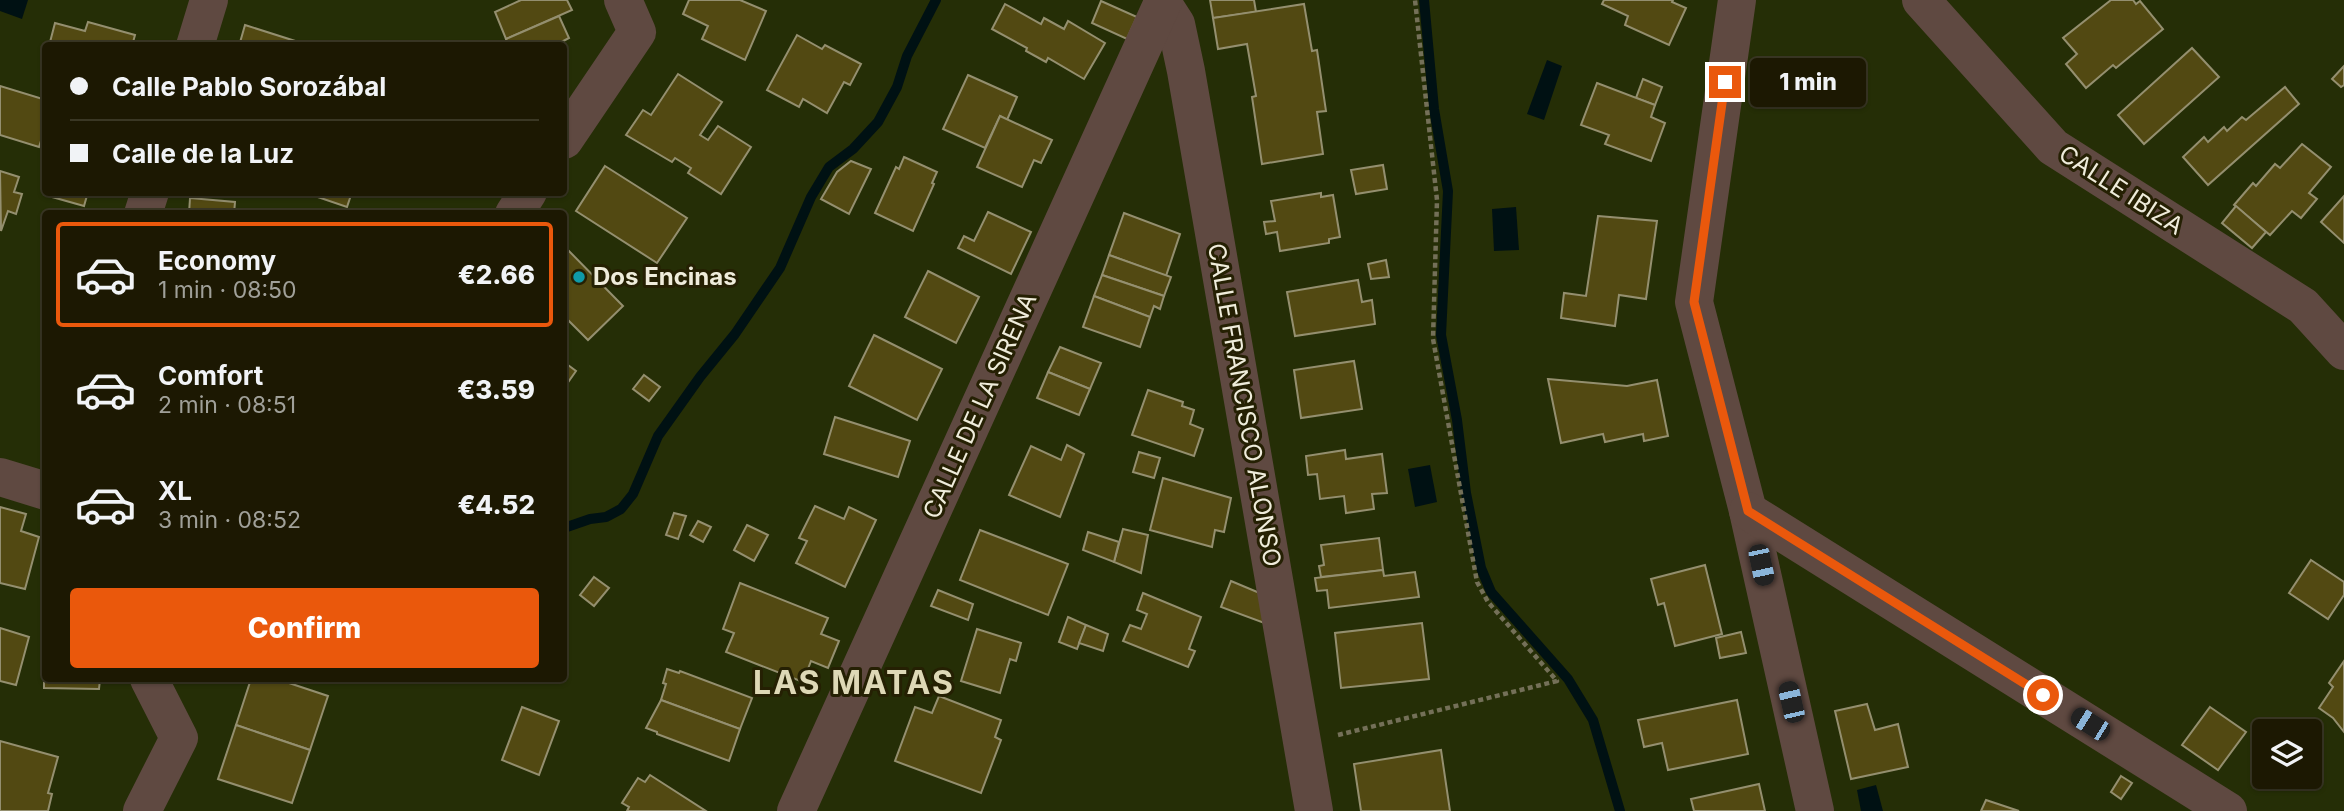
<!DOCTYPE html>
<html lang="en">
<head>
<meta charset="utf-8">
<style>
  :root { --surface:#1c1802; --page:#25210c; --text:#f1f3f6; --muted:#a0a099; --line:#3a3724; --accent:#ea580c }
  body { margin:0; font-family:Inter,sans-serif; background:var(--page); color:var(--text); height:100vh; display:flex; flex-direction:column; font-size:26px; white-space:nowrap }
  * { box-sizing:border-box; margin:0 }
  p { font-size:23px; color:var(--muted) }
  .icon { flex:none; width:38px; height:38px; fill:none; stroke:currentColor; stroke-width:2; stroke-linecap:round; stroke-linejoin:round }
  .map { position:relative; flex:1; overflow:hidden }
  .details { position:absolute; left:42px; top:210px; width:525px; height:472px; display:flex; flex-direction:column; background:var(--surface); border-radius:7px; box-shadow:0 2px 5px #0004,0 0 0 2px var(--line) }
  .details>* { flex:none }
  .banner { position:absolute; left:42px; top:42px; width:525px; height:154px; border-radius:7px; box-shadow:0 2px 5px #0004,0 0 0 2px var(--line); display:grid; align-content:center; height:154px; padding:0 28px; background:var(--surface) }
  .buttons { position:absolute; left:2252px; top:719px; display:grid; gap:14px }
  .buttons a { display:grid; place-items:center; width:70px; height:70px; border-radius:7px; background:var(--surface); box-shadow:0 2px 5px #0004,0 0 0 2px var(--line); font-size:35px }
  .end { position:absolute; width:32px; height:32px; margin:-16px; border:9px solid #ea580c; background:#fff; box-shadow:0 0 0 4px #fff }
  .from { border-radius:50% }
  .bubble { position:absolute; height:49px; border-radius:7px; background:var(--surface); box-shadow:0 2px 5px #0004,0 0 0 2px var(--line); font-size:23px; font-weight:800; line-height:49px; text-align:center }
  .car { position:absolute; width:21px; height:42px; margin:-21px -10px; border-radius:9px; box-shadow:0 0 5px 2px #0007; background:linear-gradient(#222 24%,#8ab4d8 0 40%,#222 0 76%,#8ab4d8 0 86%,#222 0) }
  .banner b { display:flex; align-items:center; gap:24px; height:66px; font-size:26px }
  .banner b+b { border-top:2px solid var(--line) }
  .banner i { width:18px; height:18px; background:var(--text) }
  ul { padding:12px 0 0; list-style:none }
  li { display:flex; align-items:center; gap:21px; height:105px; margin:0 14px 10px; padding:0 14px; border:4px solid transparent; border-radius:7px }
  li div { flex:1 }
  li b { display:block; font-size:26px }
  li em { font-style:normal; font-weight:800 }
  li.current { border-color:var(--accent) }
  li>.icon { width:63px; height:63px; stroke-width:1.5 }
  .button { display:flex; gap:14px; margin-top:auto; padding:14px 28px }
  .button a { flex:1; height:80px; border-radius:7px; background:var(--accent); color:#fff; font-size:28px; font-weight:800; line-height:80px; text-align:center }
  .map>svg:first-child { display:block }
</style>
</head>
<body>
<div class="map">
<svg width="2344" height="811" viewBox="0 0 2344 811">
  <rect width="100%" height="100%" fill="#252003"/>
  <path fill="#252e06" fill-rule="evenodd" d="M0,0H2344V811H0ZM46,46H564V192H46ZM46,214H564V679H46ZM2264,732H2310V777H2264Z"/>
  <g fill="#001113">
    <path d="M0,0H28L22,19L0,11Z"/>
    <path d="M1547,60L1562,66L1544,120L1527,114Z"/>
    <path d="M1516,207L1519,250L1494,251L1492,209Z"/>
    <path d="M1430,465L1437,502L1415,507L1408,469Z"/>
    <path d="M1876,785L1883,811H1861L1857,790Z"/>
  </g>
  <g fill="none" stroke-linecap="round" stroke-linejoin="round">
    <g stroke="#001113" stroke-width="10">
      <path d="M1424,0L1434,109L1448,191L1441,335L1457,420L1466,493L1481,568L1491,592L1568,679L1593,720L1620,811"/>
      <path d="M564,528L590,519L606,517L621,509L633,494L658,436L700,377L735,334L780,268L811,197L829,167L853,149L878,122L897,87L907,56L936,0"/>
    </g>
  </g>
  <g fill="#524912" stroke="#948f6f" stroke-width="2">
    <path d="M521,0H567L572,10L506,39L495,12Z"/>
    <path d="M689,0H740L766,11L745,60L702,39L708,26L683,14Z"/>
    <path d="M1210,0H1254L1256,12L1213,18Z"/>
    <path d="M1604,0H1673L1672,2L1686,8L1669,45L1625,25L1628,16L1602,4Z"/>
    <path d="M2111,0H2133L2136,4L2140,1L2163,29L2116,68L2113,65L2086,88L2066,64L2077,54L2063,38Z"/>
    <path d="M1101,1L1137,17L1127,39L1092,23Z"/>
    <path d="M1005,4L1041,24L1044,18L1064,29L1068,21L1105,43L1084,79L1048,58L1046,62L1026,51L1027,48L992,29Z"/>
    <path d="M1304,4L1312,51L1317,50L1326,111L1317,112L1323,154L1262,164L1252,97L1256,96L1247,44L1218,49L1213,18Z"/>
    <path d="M559,16L569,38L554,46H509L506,39Z"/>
    <path d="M88,22L135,35L132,46H49L55,23L85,31Z"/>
    <path d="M245,25L311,46H239Z"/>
    <path d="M797,35L822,49L825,45L861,64L850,85L844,82L827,113L803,99L799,107L767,90Z"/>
    <path d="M2192,48L2219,77L2144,144L2118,115Z"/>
    <path d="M2344,66V85L2341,87L2332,79Z"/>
    <path d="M678,74L722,102L700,135L708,140L718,126L751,147L721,194L688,173L691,168L675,158L672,162L626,135L643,110L651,115Z"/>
    <path d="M968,75L1017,97L1007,120L1000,116L985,148L943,129Z"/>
    <path d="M1643,79L1662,87L1655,105L1636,98Z"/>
    <path d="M1597,83L1655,105L1651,117L1665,123L1651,161L1605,144L1609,135L1581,125Z"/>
    <path d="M0,86L46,100V125L39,147L0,135Z"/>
    <path d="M2285,87L2299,104L2208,185L2183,157L2204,137L2208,142L2224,127L2227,131L2242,117L2246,120Z"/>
    <path d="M1000,116L1052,140L1041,163L1034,160L1022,187L977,167Z"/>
    <path d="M2302,144L2331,167L2309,193L2317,199L2301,218L2292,211L2270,235L2234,205L2253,183L2256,186L2275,164L2280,168Z"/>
    <path d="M904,157L937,172L932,183L934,184L913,231L875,213L896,167L899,169Z"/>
    <path d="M851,161L871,169L849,214L821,199L837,172Z"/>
    <path d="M1383,165L1387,189L1356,194L1351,170Z"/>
    <path d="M605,166L687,218L657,263L576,211Z"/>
    <path d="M0,171L19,177L14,192L22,194L16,214L8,211L1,231Z"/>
    <path d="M46,192H88L84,206L45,195Z"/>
    <path d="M303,192H352L347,207Z"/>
    <path d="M1321,193V197L1333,195L1340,237L1329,239V243L1280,251L1277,232L1266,234L1264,222L1275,221L1271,201Z"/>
    <path d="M2344,196V243L2321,222Z"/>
    <path d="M190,198L235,202L234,214H189Z"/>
    <path d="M2236,206L2266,232L2252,248L2222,223Z"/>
    <path d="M988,212L1031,232L1011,274L958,248L964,236L974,241Z"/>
    <path d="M1124,213L1180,234L1166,276L1109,255Z"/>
    <path d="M1598,216L1657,221L1646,299L1619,295L1615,326L1561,318L1564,293L1586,296Z"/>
    <path d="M565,247L623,306L588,340L564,316Z"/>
    <path d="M1109,255L1171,277L1164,296L1102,275Z"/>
    <path d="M1386,260L1389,277L1371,279L1368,264Z"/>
    <path d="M928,271L979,297L956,343L905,317Z"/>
    <path d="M1102,275L1164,296L1160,309L1154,306L1150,317L1094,296Z"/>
    <path d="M1358,280L1362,302L1372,300L1375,324L1295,336L1287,292Z"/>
    <path d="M1094,296L1150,317L1140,347L1083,327Z"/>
    <path d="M874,335L942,369L917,420L849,386Z"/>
    <path d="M1060,347L1101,363L1090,389L1048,372Z"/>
    <path d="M1354,361L1362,409L1301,418L1294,370Z"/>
    <path d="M564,362L576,371L564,388Z"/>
    <path d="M1048,372L1090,389L1079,415L1037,398Z"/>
    <path d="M644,375L660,387L649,401L633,389Z"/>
    <path d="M1548,379L1627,386L1657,380L1668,436L1644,441L1643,434L1605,442L1603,434L1561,443Z"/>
    <path d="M1148,390L1183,402L1182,406L1194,410L1190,424L1203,429L1194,456L1132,435Z"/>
    <path d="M835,417L910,441L898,477L824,454Z"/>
    <path d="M1067,445L1084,454L1060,517L1009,495L1031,446L1061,460Z"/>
    <path d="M1345,450L1346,459L1382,454L1387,493L1372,494L1374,509L1346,513L1344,496L1320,499L1317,474L1308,475L1306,456Z"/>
    <path d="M1139,452L1160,458L1154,478L1133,472Z"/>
    <path d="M1163,478L1231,498L1224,532L1215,530L1212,547L1150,530Z"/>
    <path d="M815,506L844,519L849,507L876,520L845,587L796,563L807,541L799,538Z"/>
    <path d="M0,507L26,514L21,531L39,537L25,589L0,583Z"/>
    <path d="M674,513L686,516L678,539L666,535Z"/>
    <path d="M698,521L711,527L703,542L690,535Z"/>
    <path d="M747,525L768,535L754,561L734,550Z"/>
    <path d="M1123,529L1148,535L1141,573L1114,562Z"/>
    <path d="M980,530L1068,564L1048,615L960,580Z"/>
    <path d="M1088,532L1119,542L1114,562L1083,550Z"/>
    <path d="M1379,538L1383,570L1321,577L1319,566L1324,565L1321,545Z"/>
    <path d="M2311,560L2344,582V595L2328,619L2289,593Z"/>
    <path d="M1705,565L1722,634L1675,646L1664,603L1658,605L1651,579Z"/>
    <path d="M1383,570L1384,576L1415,572L1419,597L1329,608L1327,590L1317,591L1315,578Z"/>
    <path d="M594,577L609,588L594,606L580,595Z"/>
    <path d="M1231,581L1262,594L1267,624L1221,607Z"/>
    <path d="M740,583L828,618L821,634L839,641L828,668L811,661L803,682L726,652L734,633L723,629Z"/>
    <path d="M938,590L973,604L968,620L931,606Z"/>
    <path d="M1143,593L1201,617L1189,649L1195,651L1188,667L1123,641L1130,625L1141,629L1147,614L1137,610Z"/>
    <path d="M1068,617L1086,625L1077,649L1059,642Z"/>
    <path d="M1422,623L1429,679L1341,688L1335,633Z"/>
    <path d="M1086,625L1108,634L1103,651L1079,643Z"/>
    <path d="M0,628L29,637L16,685L0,681Z"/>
    <path d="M977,629L1021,643L1016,661L1010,659L1000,693L961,681Z"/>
    <path d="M1741,632L1746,653L1720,658L1716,638Z"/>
    <path d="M44,645L46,679H100L99,689L44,688Z"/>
    <path d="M2344,661V732L2333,718L2319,708L2333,687L2329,683Z"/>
    <path d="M667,669L679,673L680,671L752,698L740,729L661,700L666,684L663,683Z"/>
    <path d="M251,679H277L328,696L310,750L236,725Z"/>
    <path d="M939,696L1001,720L995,737L1001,740L981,793L895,761L915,707L932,713Z"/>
    <path d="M661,700L740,729L729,761L657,734V732L646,728Z"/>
    <path d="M1737,700L1748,754L1668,770L1662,743L1644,747L1638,720Z"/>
    <path d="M1867,704L1875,730L1898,724L1908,767L1851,779L1835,711Z"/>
    <path d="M522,707L559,721L539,775L502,760Z"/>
    <path d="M2210,707L2246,732L2218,770L2182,745Z"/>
    <path d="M236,725L310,750L292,803L218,779Z"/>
    <path d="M0,741L58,757L48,793L52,794L48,811H0Z"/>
    <path d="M1441,750L1450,811H1361L1354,764Z"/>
    <path d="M650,775L706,811H627L629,807L622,803L638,778L645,782Z"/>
    <path d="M2121,776L2132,783L2121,799L2111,792Z"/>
    <path d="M1759,784L1765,811H1694L1691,799Z"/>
    <path d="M1986,800L2019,811H1981Z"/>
  </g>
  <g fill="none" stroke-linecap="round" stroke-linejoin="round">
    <path stroke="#747058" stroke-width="4.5" stroke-dasharray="5 3.5" stroke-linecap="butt" d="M1338,735L1557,681L1488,602L1477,582L1433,339L1437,200L1415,0"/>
    <g stroke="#5f4941" stroke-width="38">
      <path d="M1737,0L1694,302L1748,511L1815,811"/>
      <path d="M1921,0L2053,147L2303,306L2344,351"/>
      <path d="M1163,4L1176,24L1186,71L1314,811"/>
      <path d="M195,46L209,0"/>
      <path d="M564,140L637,32L623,0"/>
      <path d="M143,214L150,192"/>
      <path d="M514,214L528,192"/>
      <path d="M0,477L46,491"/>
      <path d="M1748,511L2228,811"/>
      <path d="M142,811L179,738L149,679"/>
      <path d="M796,811L1164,0"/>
    </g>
  </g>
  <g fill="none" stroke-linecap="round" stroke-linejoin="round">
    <path stroke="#ea580c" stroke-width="9" d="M1725,82L1694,302L1748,511L2043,695"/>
  </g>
  <circle fill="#0f9aa8" stroke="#252003" stroke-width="2.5" cx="579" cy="277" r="7"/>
  <g text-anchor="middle" stroke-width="6" stroke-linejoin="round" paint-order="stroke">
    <g font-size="24" fill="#efecdb" stroke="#252003">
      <text transform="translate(2121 190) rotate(33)" y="8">CALLE IBIZA</text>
      <text transform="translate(1244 405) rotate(80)" y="8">CALLE FRANCISCO ALONSO</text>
      <text transform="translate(980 406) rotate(-66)" y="8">CALLE DE LA SIRENA</text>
    </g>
    <g font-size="24" font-weight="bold" fill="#efecdb" stroke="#252003" text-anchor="start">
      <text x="593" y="285">Dos Encinas</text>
    </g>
    <g font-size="32" font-weight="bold" letter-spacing="2" fill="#ded8b6" stroke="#252003">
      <text x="854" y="694">LAS MATAS</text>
    </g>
  </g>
</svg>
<div class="buttons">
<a><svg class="icon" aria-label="layers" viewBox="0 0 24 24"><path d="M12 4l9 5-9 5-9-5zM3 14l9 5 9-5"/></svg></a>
</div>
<i class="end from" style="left:2043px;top:695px"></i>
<i class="end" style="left:1725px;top:82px"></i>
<div class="bubble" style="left:1750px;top:58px;width:116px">1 min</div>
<i class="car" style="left:1761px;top:565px;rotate:168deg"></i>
<i class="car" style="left:1791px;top:702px;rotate:347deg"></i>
<i class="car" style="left:2090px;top:724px;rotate:302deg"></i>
<div class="banner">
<b><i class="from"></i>Calle Pablo Sorozábal</b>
<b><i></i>Calle de la Luz</b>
</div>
<section class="details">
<ul>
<li class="current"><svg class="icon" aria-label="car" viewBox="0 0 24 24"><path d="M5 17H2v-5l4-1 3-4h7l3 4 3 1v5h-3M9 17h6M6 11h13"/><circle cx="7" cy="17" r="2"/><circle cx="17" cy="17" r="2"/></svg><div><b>Economy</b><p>1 min · 08:50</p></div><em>€2.66</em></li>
<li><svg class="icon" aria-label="car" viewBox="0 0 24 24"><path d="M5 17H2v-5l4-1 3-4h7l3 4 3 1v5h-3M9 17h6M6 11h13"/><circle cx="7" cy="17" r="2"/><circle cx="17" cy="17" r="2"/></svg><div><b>Comfort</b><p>2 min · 08:51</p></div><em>€3.59</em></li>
<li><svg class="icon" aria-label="car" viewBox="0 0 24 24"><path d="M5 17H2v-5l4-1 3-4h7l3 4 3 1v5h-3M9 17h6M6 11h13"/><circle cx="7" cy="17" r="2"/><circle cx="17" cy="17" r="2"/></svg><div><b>XL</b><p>3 min · 08:52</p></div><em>€4.52</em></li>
</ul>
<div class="button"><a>Confirm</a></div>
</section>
</div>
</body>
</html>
